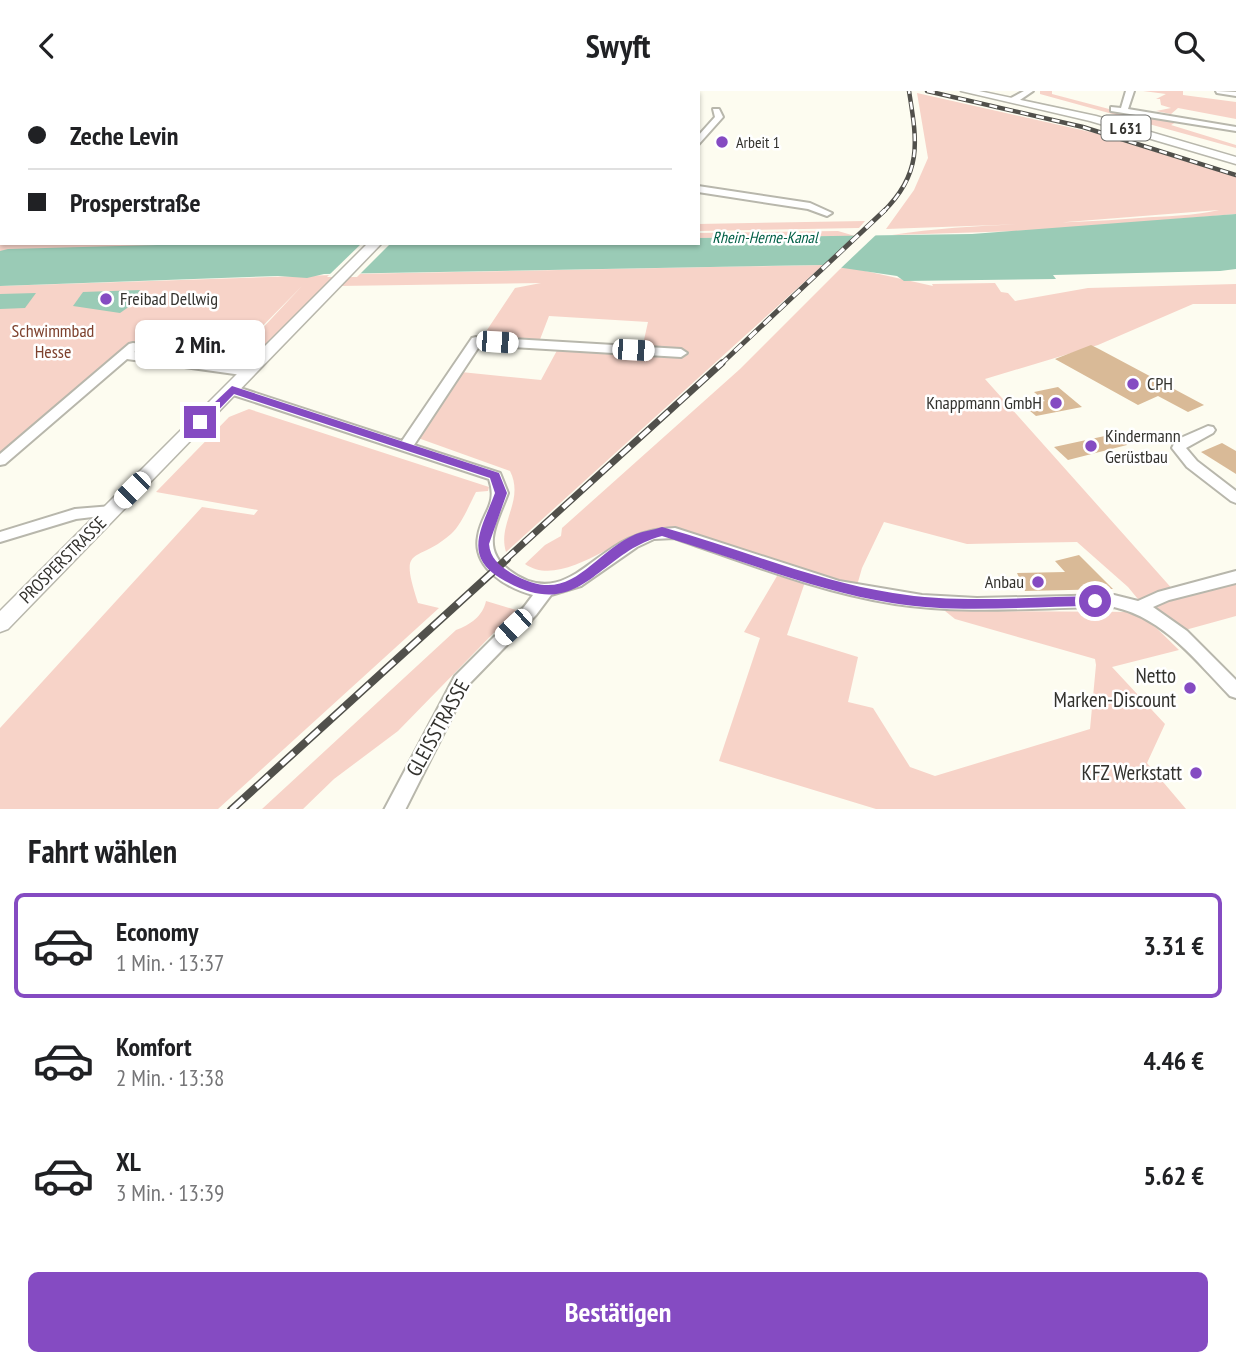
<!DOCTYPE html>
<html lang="de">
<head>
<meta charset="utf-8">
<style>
  :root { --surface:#fff; --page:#f6f6f6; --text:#202124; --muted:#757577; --line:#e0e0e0; --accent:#854bc2 }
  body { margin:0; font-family:"PT Sans Narrow",sans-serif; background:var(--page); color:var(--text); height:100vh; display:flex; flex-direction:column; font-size:26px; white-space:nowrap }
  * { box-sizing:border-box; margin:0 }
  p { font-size:23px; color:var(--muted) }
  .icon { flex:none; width:38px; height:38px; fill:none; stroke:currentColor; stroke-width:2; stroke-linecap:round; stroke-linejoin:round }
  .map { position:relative; height:718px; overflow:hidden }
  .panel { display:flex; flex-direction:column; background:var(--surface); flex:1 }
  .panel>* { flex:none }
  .guide { position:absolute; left:0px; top:0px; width:700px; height:154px; box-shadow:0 2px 5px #0004; display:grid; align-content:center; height:154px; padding:0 28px; background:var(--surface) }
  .end { position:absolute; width:32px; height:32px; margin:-16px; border:9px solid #854bc2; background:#fff; box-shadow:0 0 0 4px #fff }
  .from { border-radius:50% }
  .bubble { position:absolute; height:49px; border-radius:10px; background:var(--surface); box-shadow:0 2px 5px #0004; font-size:23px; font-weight:700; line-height:49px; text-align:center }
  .car { position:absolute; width:21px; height:42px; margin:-21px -10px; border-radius:9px; box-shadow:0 0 5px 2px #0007; background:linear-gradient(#fff 24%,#345 0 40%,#fff 0 76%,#345 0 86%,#fff 0) }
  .guide b { display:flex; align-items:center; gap:24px; height:66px; font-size:26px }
  .guide b+b { border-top:2px solid var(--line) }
  .guide i { width:18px; height:18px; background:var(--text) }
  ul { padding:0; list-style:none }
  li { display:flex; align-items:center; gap:21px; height:105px; margin:0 14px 10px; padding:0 14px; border:4px solid transparent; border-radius:10px }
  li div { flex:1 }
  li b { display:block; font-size:26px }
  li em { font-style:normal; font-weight:700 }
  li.selected { border-color:var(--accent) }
  li>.icon { width:63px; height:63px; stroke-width:1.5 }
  h2 { padding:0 28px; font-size:32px; line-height:84px }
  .button { display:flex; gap:14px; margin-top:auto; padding:14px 28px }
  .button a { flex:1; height:80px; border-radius:10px; background:var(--accent); color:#fff; font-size:28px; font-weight:700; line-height:80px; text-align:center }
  header { display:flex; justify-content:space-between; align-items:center; height:91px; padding:0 28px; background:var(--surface); font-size:32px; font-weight:700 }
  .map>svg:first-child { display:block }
</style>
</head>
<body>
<header><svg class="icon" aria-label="back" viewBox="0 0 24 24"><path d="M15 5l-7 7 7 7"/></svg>Swyft<svg class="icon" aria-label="search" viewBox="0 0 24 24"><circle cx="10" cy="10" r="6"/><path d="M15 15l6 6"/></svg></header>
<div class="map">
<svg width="1236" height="719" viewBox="0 0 1236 719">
  <rect width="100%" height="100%" fill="#fdfcf0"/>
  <g fill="#f7d3c8">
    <path d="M168,0H424L163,2Z"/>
    <path d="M1052,0V3L1109,18L1180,29L1171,34L1236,54V57L1040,3V0Z"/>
    <path d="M1143,0H1183V4L1236,11V28L1178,17L1171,23L1156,20L1171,17L1161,14L1160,8H1156L1166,3Z"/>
    <path d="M917,2L1095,42L1236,86V123L1049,139L892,144C973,131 1057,134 1139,127C1165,125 1193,125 1219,119L1054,132L886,138L914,99L928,67Z"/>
    <path d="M865,130L859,137L698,140V133Z"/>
    <path d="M838,140L855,145L698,147V142Z"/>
    <path d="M0,152H232L0,160Z"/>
    <path d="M823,174L506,461C497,432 525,410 510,380L418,347L461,281L541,289L561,252L642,258L648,231L549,225L539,251L481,248L515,197L541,192L338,195L350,183Z"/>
    <path d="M843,175L933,195L932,193L995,192L1001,201L1008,202L1015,210L1088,197L1236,193V213H1193L1098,254L985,288L1175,501L1142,513L1128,496L1077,451L967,453L884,431L862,477L856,498L663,438C618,442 563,499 525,473L545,454L561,445L562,437L740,278Z"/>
    <path d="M333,184L329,194L257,262L242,259L302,195L242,256L143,245L0,362V195Z"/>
    <path d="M249,318L489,396L488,400L476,401C469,414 462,433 451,443C416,474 398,451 418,512L439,517L218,718H0V637L202,416L254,424L258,419L156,401L229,326Z"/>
    <path d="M777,485L805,491L787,544L858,566L848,611L873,617L910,676L935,685L1090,638L1096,574L1095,568L955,528L945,520L1140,521L1179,559L1112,576L1165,633L1147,672L1186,718H876L719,670L760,547L744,541Z"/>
    <path d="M1236,492V525L1178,541L1146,515L1197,500Z"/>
    <path d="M486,510L516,519L398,640L334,688L303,718H262L456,539C470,534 483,525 486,510Z"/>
  </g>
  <g fill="#9acbb6">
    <path d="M1236,123V178L1220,180L1053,184L1056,188L904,190L897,185L823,174L324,183L307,187L278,185L0,195V160L8,158L232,152H698V147L972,143Z"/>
    <path d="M140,199L130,215L120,222L73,215L83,201Z"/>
    <path d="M36,202L25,217L0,218V203Z"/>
  </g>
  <g fill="#fdfcf0">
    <path d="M859,141H879L840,178H819Z"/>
    <path d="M362,152H391L357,186H327Z"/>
  </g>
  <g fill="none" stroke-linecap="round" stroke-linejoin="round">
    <path stroke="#9acbb6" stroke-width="2.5" d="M17,0L25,2"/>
  </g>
  <g fill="#d9ba97">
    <path d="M1091,254L1099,258L1204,314L1188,321L1158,305L1138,314L1055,268Z"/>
    <path d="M1058,296L1082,316L1036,325L1023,314L1045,310L1034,301Z"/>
    <path d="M1114,343L1127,354L1068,369L1054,356Z"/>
    <path d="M1222,352L1236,360V383L1201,361Z"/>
    <path d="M1079,464L1113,498L1025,500L1017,482L1065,481L1055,470Z"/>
  </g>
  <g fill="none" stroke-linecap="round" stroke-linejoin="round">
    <g stroke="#b8b7ac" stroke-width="4">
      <g id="minor">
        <path d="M1024,0H1033L1017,11H1011V7Z"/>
        <path d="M1126,0H1134L1128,18L1236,36V40L1111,20V16L1121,17Z"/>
        <path d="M1216,0L1236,1V5L1217,2Z"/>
        <path d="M713,18H719L723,26L698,54V45L715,26Z"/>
        <path d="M698,95L810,112L832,122L827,125L808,118L698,101Z"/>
        <rect x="0" y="111" width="2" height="6"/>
        <path d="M476,246L681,258L687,262L681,266L480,254L414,354L500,382L508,402C498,430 479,457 509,479C559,517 587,467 628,448C644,440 658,438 675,437L839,490L922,504L977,507L1114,504L1138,510L1158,501L1236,480V492L1169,509L1153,516L1187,540L1236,589V607L1230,605C1196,570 1164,527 1114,516C1041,516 967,524 895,513C819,501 747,472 674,447L654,448L637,456L581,495L551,504L536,524L468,594L405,719H384L455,585L524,516L533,504C507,497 472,477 478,445C482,421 498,414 489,388L227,302L226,299L227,296H237L402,350L472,247Z"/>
        <path d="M133,252L259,267L265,271L259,275L136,260L134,261L249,277L255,281L249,285L127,268L5,373L0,374V363L129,253Z"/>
        <path d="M1208,335L1213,336L1215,339L1213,342L1186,357L1197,370L1236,400V412L1231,410L1187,376L1172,357L1176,349Z"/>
        <path d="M112,415L120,420L117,423L76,428L0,451V441L75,418Z"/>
      </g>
    </g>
    <g stroke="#b8b7ac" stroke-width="3">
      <g id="major">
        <path d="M525,0H535L523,2Z"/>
        <path d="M961,0H979L1096,25L1236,66V73L1090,30Z"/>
        <path d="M368,152H382L8,538L0,541V520Z"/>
      </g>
    </g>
    <use href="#minor" fill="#fff" fill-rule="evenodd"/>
    <use href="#major" fill="#fff" fill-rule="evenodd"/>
    <g stroke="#51504b" stroke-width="4.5">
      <g id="rail-far3">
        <path d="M927,0L1083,36L1236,84"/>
        <path d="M883,121C923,82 917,50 909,0"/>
      </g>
    </g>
    <g stroke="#51504b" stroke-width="5">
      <path id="rail-far2" d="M720,274L885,119"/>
    </g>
    <g stroke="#51504b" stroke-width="7">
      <path id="rail-far1" d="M505,469L722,272"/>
    </g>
    <g stroke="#51504b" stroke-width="8">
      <path id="rail" d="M231,719L507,468"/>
    </g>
    <use href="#rail-far3" stroke="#fff" stroke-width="2.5" stroke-dasharray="8" stroke-linecap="butt"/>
    <use href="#rail-far2" stroke="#fff" stroke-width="3.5" stroke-dasharray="10" stroke-linecap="butt"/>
    <use href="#rail-far1" stroke="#fff" stroke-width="4.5" stroke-dasharray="13" stroke-linecap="butt"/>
    <use href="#rail" stroke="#fff" stroke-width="5" stroke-dasharray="17" stroke-linecap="butt"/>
  </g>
  <path fill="#854bc2" d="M232,295L499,382L507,402L489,453C490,467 500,475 511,482C572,518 588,464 636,443C644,440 654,439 662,436C739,457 814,490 893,502C958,513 1029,506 1095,505L1101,510L1095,515C1029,515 958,523 892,512C814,499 738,468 662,445C596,462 581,536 500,487C462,464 483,435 495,402L490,387L234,303L204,334H196V329Z"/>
  <g fill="#854bc2" stroke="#fff" stroke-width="2.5">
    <circle cx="722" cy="51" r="7"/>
    <circle cx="106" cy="208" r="7"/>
    <circle cx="1133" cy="293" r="7"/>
    <circle cx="1056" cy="312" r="7"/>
    <circle cx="1091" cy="355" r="7"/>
    <circle cx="1038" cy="491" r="7"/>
    <circle cx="1190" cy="597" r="7"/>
    <circle cx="1196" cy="682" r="7"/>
  </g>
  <g text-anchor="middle" stroke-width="5" stroke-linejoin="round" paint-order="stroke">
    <rect fill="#fff" stroke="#70706d" stroke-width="2" x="1101.5" y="24.5" width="49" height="25" rx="5"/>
    <g font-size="16" font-weight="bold" fill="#33322e">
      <text x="1126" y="43">L 631</text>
    </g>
    <g font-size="16" fill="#33322e" stroke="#fff" text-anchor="start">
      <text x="736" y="57">Arbeit 1</text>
    </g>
    <g font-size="16" font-style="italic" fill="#005f46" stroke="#fff">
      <text x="765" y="152">Rhein-Herne-Kanal</text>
    </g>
    <g font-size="18" fill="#33322e" stroke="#fff" text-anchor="start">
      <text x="120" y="214">Freibad Dellwig</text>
      <text x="1147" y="299">CPH</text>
      <text x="1042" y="318" text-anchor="end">Knappmann GmbH</text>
      <text x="1105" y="351">Kindermann<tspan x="1105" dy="21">Gerüstbau</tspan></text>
      <text x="1024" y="497" text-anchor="end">Anbau</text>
    </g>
    <g font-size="18" fill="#7d412d" stroke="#fff">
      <text x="53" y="246">Schwimmbad<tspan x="53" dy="21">Hesse</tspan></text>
    </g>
    <g font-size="18" fill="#33322e" stroke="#fff">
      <text transform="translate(63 469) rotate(-45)" y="6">PROSPERSTRASSE</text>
    </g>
    <g font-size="21" fill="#33322e" stroke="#fff" text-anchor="end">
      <text x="1176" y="592">Netto<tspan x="1176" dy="24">Marken-Discount</tspan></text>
      <text x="1182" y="689">KFZ Werkstatt</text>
    </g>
    <g font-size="21" fill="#33322e" stroke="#fff">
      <text transform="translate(438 637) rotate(-61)" y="7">GLEISSTRASSE</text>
    </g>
  </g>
</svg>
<i class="end from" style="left:1095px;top:510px"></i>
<i class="end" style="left:200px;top:331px"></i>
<div class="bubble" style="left:135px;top:229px;width:130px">2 Min.</div>
<i class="car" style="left:497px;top:251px;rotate:94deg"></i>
<i class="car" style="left:633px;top:259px;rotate:93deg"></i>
<i class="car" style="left:132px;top:399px;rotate:225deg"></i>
<i class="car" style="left:513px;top:536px;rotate:227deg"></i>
<div class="guide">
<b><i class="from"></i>Zeche Levin</b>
<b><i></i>Prosperstraße</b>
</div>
</div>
<section class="panel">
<h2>Fahrt wählen</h2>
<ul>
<li class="selected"><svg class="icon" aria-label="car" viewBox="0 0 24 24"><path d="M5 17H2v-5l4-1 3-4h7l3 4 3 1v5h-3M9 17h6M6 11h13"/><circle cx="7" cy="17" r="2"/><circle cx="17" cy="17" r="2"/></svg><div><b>Economy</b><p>1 Min. · 13:37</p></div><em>3.31 €</em></li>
<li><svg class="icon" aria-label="car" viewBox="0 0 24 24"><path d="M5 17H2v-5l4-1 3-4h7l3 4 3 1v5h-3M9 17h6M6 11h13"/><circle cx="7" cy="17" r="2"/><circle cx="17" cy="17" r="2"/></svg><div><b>Komfort</b><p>2 Min. · 13:38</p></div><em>4.46 €</em></li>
<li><svg class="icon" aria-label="car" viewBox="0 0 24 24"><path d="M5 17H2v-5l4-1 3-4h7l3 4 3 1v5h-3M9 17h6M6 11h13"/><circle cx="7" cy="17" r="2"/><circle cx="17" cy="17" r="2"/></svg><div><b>XL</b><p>3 Min. · 13:39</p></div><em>5.62 €</em></li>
</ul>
<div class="button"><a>Bestätigen</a></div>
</section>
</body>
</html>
